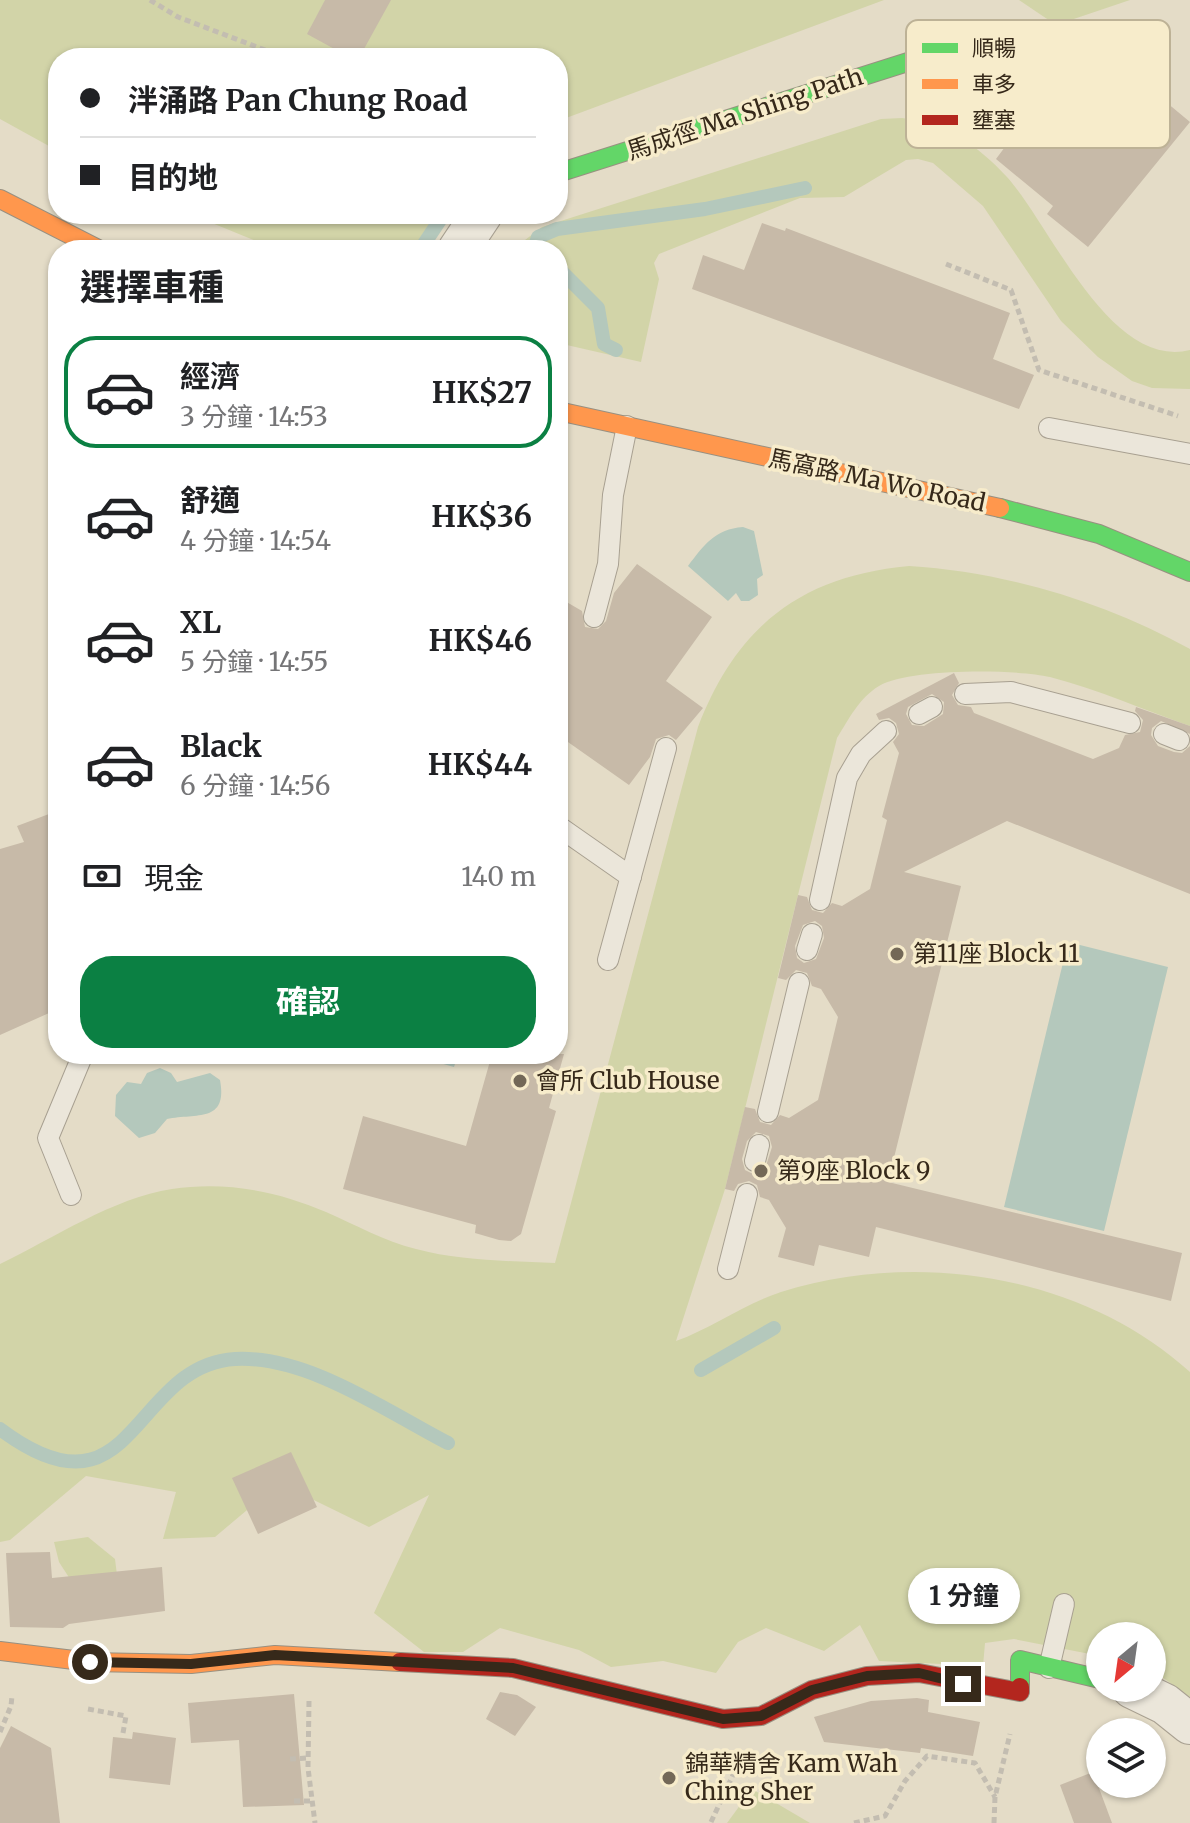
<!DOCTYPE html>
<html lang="zh-TW">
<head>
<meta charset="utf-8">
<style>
  :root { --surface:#fff; --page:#f2f2f2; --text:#202124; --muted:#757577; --line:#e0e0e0; --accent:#0b8043 }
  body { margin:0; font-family:Merriweather,"Noto Sans TC",serif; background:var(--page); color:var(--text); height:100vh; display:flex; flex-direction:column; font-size:30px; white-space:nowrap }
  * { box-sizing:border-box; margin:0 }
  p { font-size:26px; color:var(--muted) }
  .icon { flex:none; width:44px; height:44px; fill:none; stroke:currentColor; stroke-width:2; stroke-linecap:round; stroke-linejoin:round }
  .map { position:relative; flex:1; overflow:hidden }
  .side { position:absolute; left:48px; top:240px; width:520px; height:824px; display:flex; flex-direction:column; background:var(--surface); border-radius:32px; box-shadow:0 2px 6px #0004 }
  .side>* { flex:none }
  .guide { position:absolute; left:48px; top:48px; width:520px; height:176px; border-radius:32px; box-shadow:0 2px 6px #0004; display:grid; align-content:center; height:176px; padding:0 32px; background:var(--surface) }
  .needle { width:52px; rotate:209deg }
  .controls { position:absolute; left:1086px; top:1622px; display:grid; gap:16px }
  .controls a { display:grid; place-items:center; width:80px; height:80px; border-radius:50%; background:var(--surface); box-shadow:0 2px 6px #0004; font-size:40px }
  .end { position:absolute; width:36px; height:36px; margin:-18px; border:10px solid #36291a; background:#fff; box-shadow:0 0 0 4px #fff }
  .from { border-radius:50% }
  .bubble { position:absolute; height:56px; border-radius:28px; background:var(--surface); box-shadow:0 2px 6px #0004; font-size:26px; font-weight:700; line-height:56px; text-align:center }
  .guide b { display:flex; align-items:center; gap:28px; height:76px; font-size:30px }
  .guide b+b { border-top:2px solid var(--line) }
  .guide i { width:20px; height:20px; background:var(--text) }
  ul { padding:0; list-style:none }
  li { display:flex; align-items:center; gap:24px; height:112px; margin:0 16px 12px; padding:0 16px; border:4px solid transparent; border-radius:32px }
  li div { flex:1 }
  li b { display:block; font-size:30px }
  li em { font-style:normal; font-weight:700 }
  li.current { border-color:var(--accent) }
  li>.icon { width:72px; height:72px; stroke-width:1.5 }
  h2 { padding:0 32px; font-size:36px; line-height:96px }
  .pay { display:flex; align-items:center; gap:20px; height:88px; padding:0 32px; font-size:30px }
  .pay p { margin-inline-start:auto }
  .cta { display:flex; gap:16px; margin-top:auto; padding:16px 32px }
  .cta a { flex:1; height:92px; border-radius:32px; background:var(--accent); color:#fff; font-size:32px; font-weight:700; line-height:92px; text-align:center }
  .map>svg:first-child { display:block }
</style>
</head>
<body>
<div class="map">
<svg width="1190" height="1823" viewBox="0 0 1190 1823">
  <rect width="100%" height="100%" fill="#e4dcc7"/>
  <g fill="#d2d4a8">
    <path d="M0,0H884L558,121V58H58V151L0,119Z"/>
    <path d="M1019,0H1130L1056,25Z"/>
    <path d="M902,118C945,124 978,145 1007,177C1051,226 1110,370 1190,350V389L1152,388L1132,381L1098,357L1061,321L983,206L933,163L918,159L906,160L844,197L800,198L659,254L654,263L659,279L641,362L558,343V250H512L542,227L881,119Z"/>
    <path d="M190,214H445L412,250H278Z"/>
    <path d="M909,566C1006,572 1105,602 1190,649V726C1144,710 1097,689 1050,677C1016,669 910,668 879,686C859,698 849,719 837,738L725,1189L676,1341C712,1328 744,1304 781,1292C918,1249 1083,1275 1190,1372V1697L1152,1670V1636H1100V1656L1014,1639L985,1643L983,1666L879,1661L860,1625L824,1651L766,1628L738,1642L716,1673L663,1661L611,1667L579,1650L500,1628L463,1652H424L374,1613L429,1495L369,1527L279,1483L215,1537L163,1539L176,1492L86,1476L10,1540L0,1542V1264C54,1238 113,1198 172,1189C226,1181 277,1191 326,1212C356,1225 384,1241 416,1249C461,1261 509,1261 555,1263L698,727C737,626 801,576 909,566Z"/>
    <path d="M88,1537L115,1559L118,1583L81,1596L59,1562L54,1542Z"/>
    <path d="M752,1789L810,1823H727Z"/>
  </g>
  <g fill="#b4c8bc">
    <path d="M743,527L754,531L763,575L757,579L758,595L749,601H741L736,593L728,601L688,566C704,545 715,529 743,527Z"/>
    <path d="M1068,942L1168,967L1104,1231L1004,1207Z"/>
    <path d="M408,1054H458L454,1067Z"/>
    <path d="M160,1068L171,1073L177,1082L210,1073L220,1080C228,1123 197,1113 167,1119L155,1133L139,1138L115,1116L116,1095L127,1082L141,1084L147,1073Z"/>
  </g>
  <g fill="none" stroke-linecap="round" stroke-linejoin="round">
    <g stroke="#b4c8bc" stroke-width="14">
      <path d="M420,250L444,214"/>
      <path d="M541,250L536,243L538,237L557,229L705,209L805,188"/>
      <path d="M558,268L598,308L604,344L616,350"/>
      <path d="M701,1370L774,1328"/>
      <path d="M0,1429C135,1530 131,1365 235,1359C307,1355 386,1411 448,1443"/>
    </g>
  </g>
  <g fill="#c7baa8" fill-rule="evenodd">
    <path d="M325,0H391L359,58H351L307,34Z"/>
    <path d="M1077,21L1110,48L1106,52L1190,122L1088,247L1047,214L1053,206L996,159L1046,92L1029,78Z"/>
    <path d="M762,223L785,231L786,228L1010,313L993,359L1034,375L1019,409L692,289L703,255L744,270Z"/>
    <path d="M637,564L712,617L666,681L703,708L676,740L669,735L656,739L650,757L629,785L558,735V597L582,611L585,627L598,629L606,621L614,593Z"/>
    <path d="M954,673L959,683L952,695L958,705L971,707L974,713L1093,759L1119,748L1125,735L1140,732L1143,720L1135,711L1136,707L1190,726V734L1161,721L1152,728L1151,735L1158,746L1174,752L1182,753L1190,746V894L1007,821L904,872L961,886L888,1182L1182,1253L1171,1301L876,1227L869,1257L819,1245L814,1266L778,1257L786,1228L769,1200L760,1197L757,1185L749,1181L738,1184L734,1191L725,1189L745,1107L755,1109L760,1122L771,1125L780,1115L789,1118L818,1100L838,1017L821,989L812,986L807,973L796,970L786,980L778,978L798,895L807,897L812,910L823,913L832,903L842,906L870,889L887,820L882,817L899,753L893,742L899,734L896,723L889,718L879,720L876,714ZM932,694L944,702L943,714L924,726L912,725L906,714L908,707ZM815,921L822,926L824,938L816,959L804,963L797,958L795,946L803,925ZM756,1132L769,1136L772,1147L765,1169L753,1174L745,1170L742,1159L747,1141Z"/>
    <path d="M49,814L58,830V1009L0,1035V849L24,842L17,826Z"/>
    <path d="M492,1054H564L549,1108L556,1111L521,1234L511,1241L499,1240L475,1233L476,1225L343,1189L363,1116L466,1146Z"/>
    <path d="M291,1452L317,1507L258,1534L232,1478Z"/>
    <path d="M50,1552L52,1578L162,1567L165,1611L69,1624L63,1628L10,1627L6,1553Z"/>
    <path d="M500,1692L517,1695L536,1707L515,1736L486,1719Z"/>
    <path d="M294,1694L304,1805L243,1807L239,1740L191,1743L188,1703Z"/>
    <path d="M917,1698L929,1700L928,1712L980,1722L973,1756L921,1748L920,1753L824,1742L814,1717L871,1701Z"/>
    <path d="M11,1726L51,1748L60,1823H0V1748Z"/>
    <path d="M133,1732L176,1738L170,1785L109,1778L113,1737L132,1739Z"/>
    <path d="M1093,1772L1112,1823H1074L1060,1785Z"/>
  </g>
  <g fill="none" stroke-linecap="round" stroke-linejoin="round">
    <g stroke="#a8a091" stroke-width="22">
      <g id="lane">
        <path d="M1049,428L1190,454"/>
        <path d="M594,617L608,564L613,495L627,426"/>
        <path d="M965,694L1011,692L1130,723"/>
        <path d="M919,714L932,707"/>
        <path d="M1164,734L1179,740"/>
        <path d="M558,826L631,877"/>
        <path d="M820,900L847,778L861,754L886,731"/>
        <path d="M807,950L812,934"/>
        <path d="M608,960L666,748"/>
        <path d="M768,1112L799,983"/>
        <path d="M755,1161L759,1145"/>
        <path d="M71,1195L48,1138L83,1054"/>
        <path d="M728,1269L747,1194"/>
        <path d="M1049,1668L1064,1604"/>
      </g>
    </g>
    <g stroke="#a8a091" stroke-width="42">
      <g id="street">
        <path d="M458,250L482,214"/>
        <path d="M1132,1688L1165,1704L1190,1724"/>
      </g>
    </g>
    <g stroke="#989081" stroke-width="20">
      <g id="fast">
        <path d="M558,173L933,54"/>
        <path d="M1000,508L1099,534L1190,572"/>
        <path d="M1020,1687V1660L1100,1679"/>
      </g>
    </g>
    <g stroke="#989081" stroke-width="20">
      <g id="slow">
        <path d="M0,199L100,250"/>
        <path d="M558,411L1000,508"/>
        <path d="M0,1651L90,1662L191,1664L275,1655L400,1662"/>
      </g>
    </g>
    <g stroke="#989081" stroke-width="20">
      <path id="jam" d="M400,1662L513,1668L723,1719L761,1716L812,1690L867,1676L919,1673L1020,1692V1687"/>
    </g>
    <g stroke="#c3bdb1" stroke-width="5" stroke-dasharray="6 4" stroke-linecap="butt">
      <path d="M150,0L178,17L286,58"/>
      <path d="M946,264L1011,290L1039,370L1178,416"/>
      <path d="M309,1701L308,1768L315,1823"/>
      <path d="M88,1709L126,1716L123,1733"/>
      <path d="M0,1732L11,1706L12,1696"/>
      <path d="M290,1759L308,1758"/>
      <path d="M294,1801H311"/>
      <path d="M711,1822L740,1760"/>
      <path d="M854,1823L885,1816L905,1781L927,1756L975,1763L995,1797"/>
      <path d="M994,1823L995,1797L1010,1734"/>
    </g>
    <use href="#lane" stroke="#ebe6da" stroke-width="20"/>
    <use href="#street" stroke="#ebe6da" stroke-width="40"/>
    <use href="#fast" stroke="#63d668" stroke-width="18"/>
    <use href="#slow" stroke="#ff974d" stroke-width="18"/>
    <use href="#jam" stroke="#b3261e" stroke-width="18"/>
  </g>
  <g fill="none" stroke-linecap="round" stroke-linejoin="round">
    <path stroke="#36291a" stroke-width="10" d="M90,1662L191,1664L275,1655L513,1668L723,1719L761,1716L812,1690L867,1676L919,1673L963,1684"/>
  </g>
  <g fill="#736857" stroke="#f7eccb" stroke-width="3">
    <circle cx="897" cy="954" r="8"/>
    <circle cx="520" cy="1081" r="8"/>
    <circle cx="761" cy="1171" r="8"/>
    <circle cx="669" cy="1778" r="8"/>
  </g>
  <g text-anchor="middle" stroke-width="7" stroke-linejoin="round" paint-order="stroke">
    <g font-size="24" fill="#36291a" stroke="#f7eccb">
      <text transform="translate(745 114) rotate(-18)" y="8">馬成徑 Ma Shing Path</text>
      <text transform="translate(877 481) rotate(12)" y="8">馬窩路 Ma Wo Road</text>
    </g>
    <g font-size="24" fill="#36291a" stroke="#f7eccb" text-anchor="start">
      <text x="913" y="962">第11座 Block 11</text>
      <text x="536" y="1089">會所 Club House</text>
      <text x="777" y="1179">第9座 Block 9</text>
      <text x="685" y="1772">錦華精舍 Kam Wah<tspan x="685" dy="28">Ching Sher</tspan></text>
    </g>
  </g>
  <rect x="906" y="20" width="264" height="128" rx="12" fill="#f7eccb" stroke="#bdb296" stroke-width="2"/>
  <rect x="922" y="43" width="36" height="10" fill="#63d668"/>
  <rect x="922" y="79" width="36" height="10" fill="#ff974d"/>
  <rect x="922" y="115" width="36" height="10" fill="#b3261e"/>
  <g font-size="22" fill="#36291a">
    <text x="972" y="56">順暢</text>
    <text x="972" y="92">車多</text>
    <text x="972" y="128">壅塞</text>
  </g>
</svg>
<div class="controls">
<a><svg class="needle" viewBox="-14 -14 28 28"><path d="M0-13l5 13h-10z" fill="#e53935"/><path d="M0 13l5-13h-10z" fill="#757577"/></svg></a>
<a><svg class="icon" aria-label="layers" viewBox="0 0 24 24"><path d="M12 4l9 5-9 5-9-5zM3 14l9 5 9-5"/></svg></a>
</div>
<i class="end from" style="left:90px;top:1662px"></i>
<i class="end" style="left:963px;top:1684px"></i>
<div class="bubble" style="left:908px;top:1568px;width:112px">1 分鐘</div>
<div class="guide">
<b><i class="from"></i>泮涌路 Pan Chung Road</b>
<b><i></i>目的地</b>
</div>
<section class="side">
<h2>選擇車種</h2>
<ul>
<li class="current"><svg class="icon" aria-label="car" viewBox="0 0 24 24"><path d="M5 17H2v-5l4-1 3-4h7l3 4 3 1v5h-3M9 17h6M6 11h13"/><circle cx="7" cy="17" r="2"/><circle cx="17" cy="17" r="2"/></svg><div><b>經濟</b><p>3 分鐘 · 14:53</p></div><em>HK$27</em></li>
<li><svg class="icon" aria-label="car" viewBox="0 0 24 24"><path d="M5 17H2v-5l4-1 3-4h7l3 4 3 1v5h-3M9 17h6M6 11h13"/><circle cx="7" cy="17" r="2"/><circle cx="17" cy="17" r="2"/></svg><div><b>舒適</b><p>4 分鐘 · 14:54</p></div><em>HK$36</em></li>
<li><svg class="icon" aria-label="car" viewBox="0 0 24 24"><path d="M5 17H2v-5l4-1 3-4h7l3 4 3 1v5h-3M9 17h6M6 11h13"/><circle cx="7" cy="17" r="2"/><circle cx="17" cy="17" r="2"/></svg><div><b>XL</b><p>5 分鐘 · 14:55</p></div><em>HK$46</em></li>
<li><svg class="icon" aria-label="car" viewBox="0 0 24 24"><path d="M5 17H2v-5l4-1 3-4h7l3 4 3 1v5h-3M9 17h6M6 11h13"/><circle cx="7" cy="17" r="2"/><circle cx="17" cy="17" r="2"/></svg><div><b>Black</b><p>6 分鐘 · 14:56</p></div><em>HK$44</em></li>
</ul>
<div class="pay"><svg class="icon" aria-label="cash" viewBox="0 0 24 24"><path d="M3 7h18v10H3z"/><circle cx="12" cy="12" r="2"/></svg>現金<p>140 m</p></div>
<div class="cta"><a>確認</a></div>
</section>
</div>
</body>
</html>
